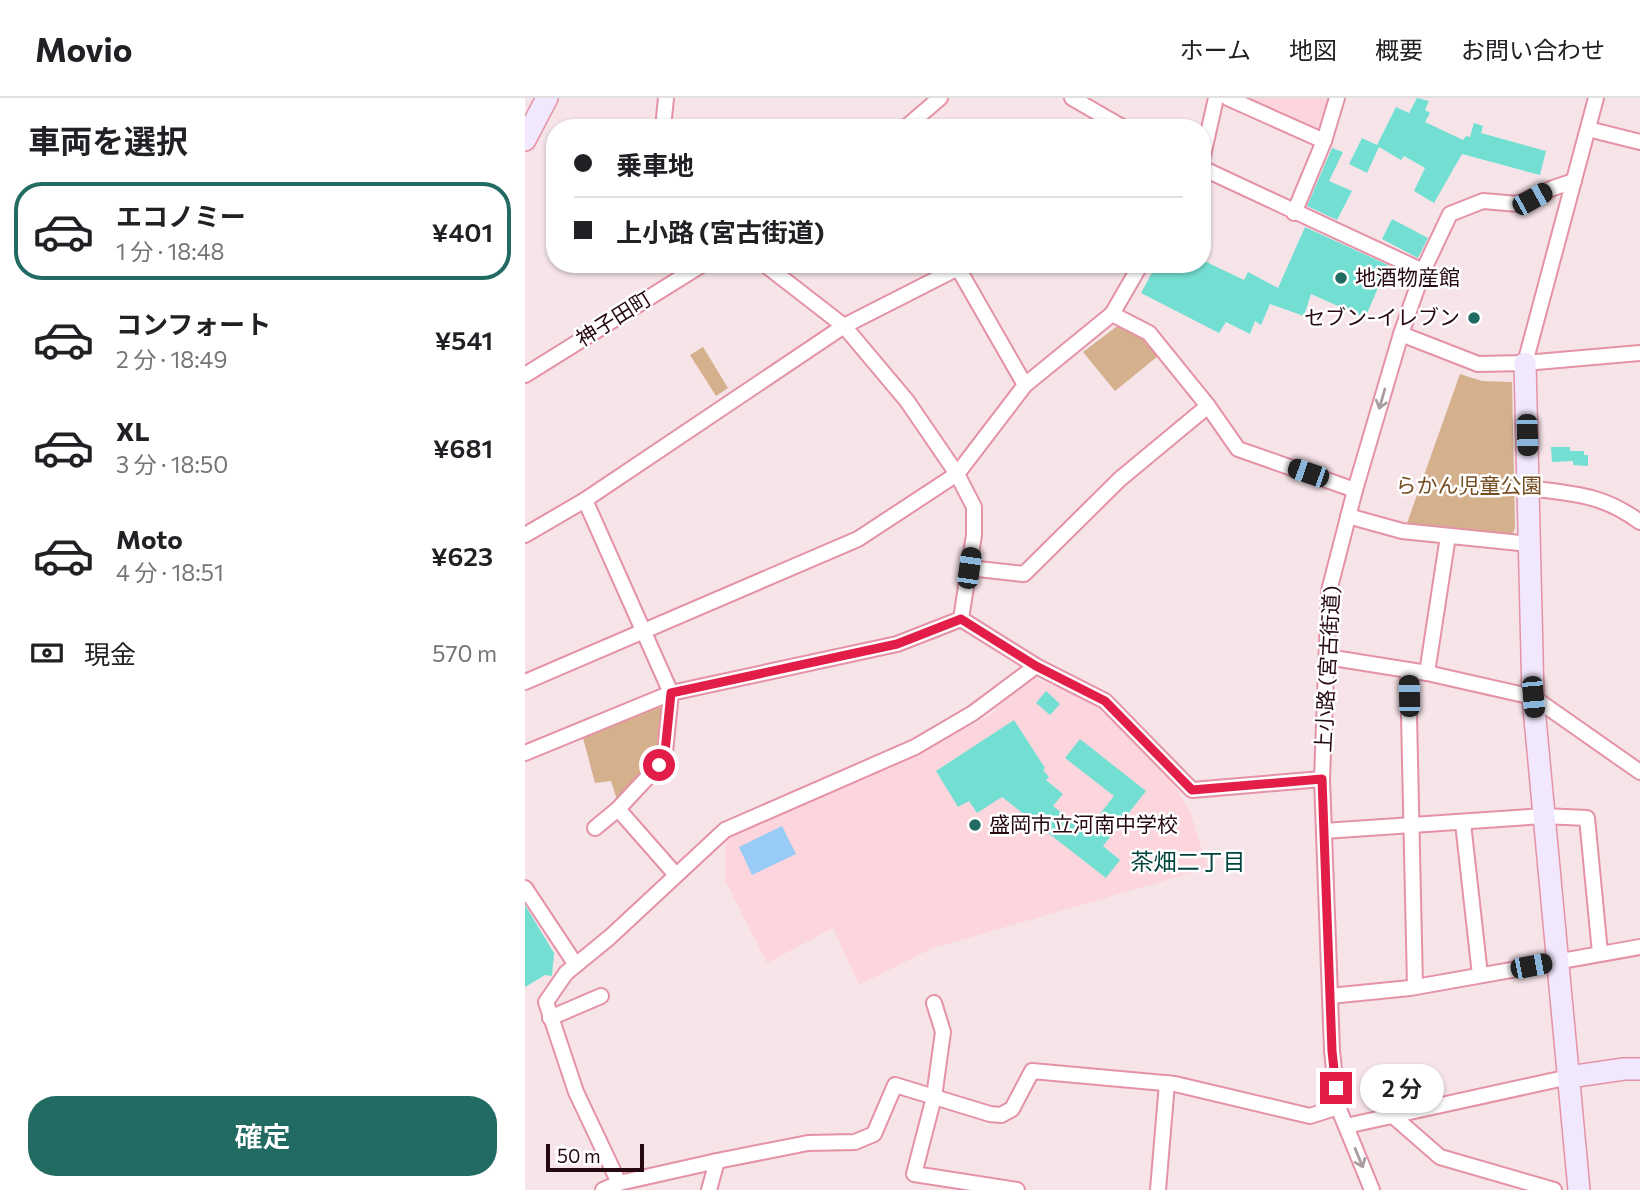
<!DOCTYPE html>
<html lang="ja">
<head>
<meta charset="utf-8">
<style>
  :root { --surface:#fff; --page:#f2f2f2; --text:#202124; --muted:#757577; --line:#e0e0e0; --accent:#226b62 }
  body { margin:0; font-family:Commissioner,"Noto Sans JP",sans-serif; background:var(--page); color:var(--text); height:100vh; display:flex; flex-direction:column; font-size:26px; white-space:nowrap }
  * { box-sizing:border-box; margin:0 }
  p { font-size:23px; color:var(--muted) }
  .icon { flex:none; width:38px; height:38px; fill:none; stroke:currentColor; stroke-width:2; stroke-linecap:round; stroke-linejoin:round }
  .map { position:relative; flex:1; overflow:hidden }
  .details { display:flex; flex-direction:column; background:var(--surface); width:525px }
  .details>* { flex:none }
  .hud { position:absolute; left:21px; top:21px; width:665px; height:154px; border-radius:28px; box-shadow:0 2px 5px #0004; display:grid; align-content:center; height:154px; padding:0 28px; background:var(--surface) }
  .scale { position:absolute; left:21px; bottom:18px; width:98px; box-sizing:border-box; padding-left:7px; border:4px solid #270912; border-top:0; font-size:19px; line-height:24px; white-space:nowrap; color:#270912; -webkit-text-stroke:5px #fff; paint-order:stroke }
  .end { position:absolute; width:32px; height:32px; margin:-16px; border:9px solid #e11d48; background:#fff; box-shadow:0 0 0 4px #fff }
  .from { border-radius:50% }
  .bubble { position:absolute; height:49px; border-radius:24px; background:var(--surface); box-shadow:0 2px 5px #0004; font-size:23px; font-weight:600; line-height:49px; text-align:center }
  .car { position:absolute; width:21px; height:42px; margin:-21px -10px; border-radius:9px; box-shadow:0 0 5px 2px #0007; background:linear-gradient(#222 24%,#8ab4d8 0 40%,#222 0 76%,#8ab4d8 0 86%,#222 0) }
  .hud b { display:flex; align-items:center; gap:24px; height:66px; font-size:26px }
  .hud b+b { border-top:2px solid var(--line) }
  .hud i { width:18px; height:18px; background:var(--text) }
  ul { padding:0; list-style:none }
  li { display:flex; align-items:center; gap:21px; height:98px; margin:0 14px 10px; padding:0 14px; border:4px solid transparent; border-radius:28px }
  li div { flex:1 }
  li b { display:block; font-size:26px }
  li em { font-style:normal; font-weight:600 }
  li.selected { border-color:var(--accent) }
  li>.icon { width:63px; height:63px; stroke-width:1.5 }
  h2 { padding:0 28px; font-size:32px; line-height:84px }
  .pay { display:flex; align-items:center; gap:18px; height:77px; padding:0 28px; font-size:26px }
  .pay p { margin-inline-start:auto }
  .action { display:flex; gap:14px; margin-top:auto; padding:14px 28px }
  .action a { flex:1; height:80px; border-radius:28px; background:var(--accent); color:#fff; font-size:28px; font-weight:600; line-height:80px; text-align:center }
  header { display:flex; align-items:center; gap:42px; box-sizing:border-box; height:98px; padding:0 35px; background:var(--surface); border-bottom:2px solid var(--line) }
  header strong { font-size:33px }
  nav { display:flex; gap:38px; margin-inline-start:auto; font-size:24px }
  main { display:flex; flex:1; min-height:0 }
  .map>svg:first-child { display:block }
</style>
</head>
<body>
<header>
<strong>Movio</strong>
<nav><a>ホーム</a><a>地図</a><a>概要</a><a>お問い合わせ</a></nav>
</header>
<main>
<section class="details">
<h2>車両を選択</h2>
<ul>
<li class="selected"><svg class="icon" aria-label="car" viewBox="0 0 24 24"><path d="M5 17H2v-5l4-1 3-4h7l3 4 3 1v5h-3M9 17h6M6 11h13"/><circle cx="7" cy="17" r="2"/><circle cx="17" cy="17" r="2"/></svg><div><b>エコノミー</b><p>1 分 · 18:48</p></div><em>¥401</em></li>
<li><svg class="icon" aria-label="car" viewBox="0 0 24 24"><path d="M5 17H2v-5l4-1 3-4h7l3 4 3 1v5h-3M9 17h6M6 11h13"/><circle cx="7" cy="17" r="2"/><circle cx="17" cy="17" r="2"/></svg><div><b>コンフォート</b><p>2 分 · 18:49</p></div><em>¥541</em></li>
<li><svg class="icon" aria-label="car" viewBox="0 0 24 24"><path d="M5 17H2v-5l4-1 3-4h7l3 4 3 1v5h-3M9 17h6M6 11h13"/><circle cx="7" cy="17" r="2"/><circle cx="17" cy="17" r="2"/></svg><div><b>XL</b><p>3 分 · 18:50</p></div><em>¥681</em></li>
<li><svg class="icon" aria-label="car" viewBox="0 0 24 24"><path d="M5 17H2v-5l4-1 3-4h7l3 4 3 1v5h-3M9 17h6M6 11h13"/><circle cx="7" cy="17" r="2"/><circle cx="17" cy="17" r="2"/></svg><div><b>Moto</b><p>4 分 · 18:51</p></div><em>¥623</em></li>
</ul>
<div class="pay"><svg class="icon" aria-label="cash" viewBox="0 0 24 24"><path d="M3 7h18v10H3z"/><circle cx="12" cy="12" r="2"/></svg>現金<p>570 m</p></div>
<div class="action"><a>確定</a></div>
</section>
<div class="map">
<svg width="1115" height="1092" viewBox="0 0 1115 1092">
  <rect width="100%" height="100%" fill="#f6e4e8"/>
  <g fill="#fcd5dd">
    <path d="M720,0H804L795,29L786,32Z"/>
    <path d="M505,578L571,605L643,677L665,714L683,770L405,851L334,887L308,830L242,865L200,782L201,740L403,649L464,618Z"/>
  </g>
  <g fill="#d5b08c">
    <path d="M598,228L620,241L633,258L590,293L558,254L591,229Z"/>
    <path d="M178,249L203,290L191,298L165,257Z"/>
    <path d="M935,276L957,283L987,284L990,430L986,440L881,428Z"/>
    <path d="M134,608L136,611L132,648L126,663L92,702L86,683L70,685L58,640Z"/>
  </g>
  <path fill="#98ccf7" d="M257,728L271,756L227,777L214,749Z"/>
  <g fill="#73dfd2">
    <path d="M892,0L904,3L900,12L905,15L900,24L938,42L941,38L945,39L949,25L958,28L956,35L1021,53L1015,77L937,56L909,105L889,93L900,70L879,58L876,62L854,49L842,75L824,66L837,40L852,47L871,9L884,15Z"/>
    <path d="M807,50L818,54L804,83L827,93L812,122L782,108Z"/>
    <path d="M867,121L903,140L893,160L857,141Z"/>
    <path d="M780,129L863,167L840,220L786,196L779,218L745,206L736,227L730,223L725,236L701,224L694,235L616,195L629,171L636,175L640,166H677V162L719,182L723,174L753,190Z"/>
    <path d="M1026,349H1045V353H1059V357H1063V368L1048,367V363L1027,364Z"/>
    <path d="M521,593L535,606L525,617L511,605Z"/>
    <path d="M489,622L520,670L518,672L524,679L521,682L538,696L528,708L561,734L589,698L540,660L555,641L621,693L578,748L595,762L581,780L477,699L452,715L444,703L433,709L411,673Z"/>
    <path d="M0,807L29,855L27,878L20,877L0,889Z"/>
  </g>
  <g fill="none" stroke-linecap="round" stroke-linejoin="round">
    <g stroke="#e592a6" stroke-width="18">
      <g id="street">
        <path d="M547,0L599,30"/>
        <path d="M703,0L799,43"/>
        <path d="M138,30L141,0"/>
        <path d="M380,30L415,0"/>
        <path d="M1063,31L1115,44"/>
        <path d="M677,62L691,0"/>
        <path d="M677,70L898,173"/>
        <path d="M769,115L799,43L812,0"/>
        <path d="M239,166L319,228L382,303L432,376L449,409V437L436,521"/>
        <path d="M587,216L616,166"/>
        <path d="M876,236L953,266L1000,265L1115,255"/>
        <path d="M1000,265L1071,0"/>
        <path d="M0,277L178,166"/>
        <path d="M1004,390C1049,396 1077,396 1115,424"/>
        <path d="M60,402L146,595L140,654L134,667L93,711L151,777"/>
        <path d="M823,418L877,433L1005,446"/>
        <path d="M0,437L60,402L319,228L433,170L500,287"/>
        <path d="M444,470L499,476L595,381L683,308"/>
        <path d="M436,521L511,568L580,603L667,692L797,681"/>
        <path d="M802,559L902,575L1008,599L1115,674"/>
        <path d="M883,572L890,889"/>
        <path d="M902,575L923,438"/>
        <path d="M0,584L333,441L432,376L500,287L587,216L624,235L683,308L713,351L830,392"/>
        <path d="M0,655L146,595L372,546L436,521"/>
        <path d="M938,725L955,877"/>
        <path d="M70,730L93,711"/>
        <path d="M799,733L1018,718L1062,720L1075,855"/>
        <path d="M0,790L51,867"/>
        <path d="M805,898L885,890L1115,849"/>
        <path d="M409,905L418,934L409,999L389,1076L492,1092"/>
        <path d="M25,920L76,898"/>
        <path d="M868,1018L915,1059L1029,1092"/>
        <path d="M821,1028L1044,979"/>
        <path d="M94,1085L51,994L21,904L41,875L85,839L200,732L390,649L448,615L511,568"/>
        <path d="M78,1092L94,1085L192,1063L283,1045L330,1044L349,1036L370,987L465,1016L476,1017L487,1011L507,973L650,986L785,1018L813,1009"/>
        <path d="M184,1092L192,1063"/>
        <path d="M633,1092L642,985"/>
        <path d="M847,1092L813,1009L807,953L797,681L804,493L830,392L876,236L898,173L925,116L958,103L993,106L1028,90L1049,83"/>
      </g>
    </g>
    <g stroke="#e592a6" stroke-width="24">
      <g id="secondary">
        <path d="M0,42L22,0"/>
        <path d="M1000,265L1008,599L1054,1092"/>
        <path d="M1044,979L1099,971H1115"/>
      </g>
    </g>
    <use href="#street" stroke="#fff" stroke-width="14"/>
    <use href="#secondary" stroke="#f2e8fd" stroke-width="21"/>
  </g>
  <defs><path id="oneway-shaft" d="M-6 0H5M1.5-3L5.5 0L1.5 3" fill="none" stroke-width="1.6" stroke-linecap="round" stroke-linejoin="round" transform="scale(1.75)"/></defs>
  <g stroke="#a99da0">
    <use href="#oneway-shaft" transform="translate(857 301) rotate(106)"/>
    <use href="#oneway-shaft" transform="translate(834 1060) rotate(68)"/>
  </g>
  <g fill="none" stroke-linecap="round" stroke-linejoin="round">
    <path stroke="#e11d48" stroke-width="9" d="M134,667L140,654L146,595L372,546L436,521L511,568L580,603L667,692L797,681L807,953L811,990"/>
  </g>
  <g fill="#226b62" stroke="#fff" stroke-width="2.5">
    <circle cx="816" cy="180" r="7"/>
    <circle cx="949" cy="220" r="7"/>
    <circle cx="450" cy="727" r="7"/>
  </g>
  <g text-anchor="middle" stroke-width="5" stroke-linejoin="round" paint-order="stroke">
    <g font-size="21" fill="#270912" stroke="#fff" text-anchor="start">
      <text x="830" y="187">地酒物産館</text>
      <text x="935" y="227" text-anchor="end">セブン-イレブン</text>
      <text x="464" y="734">盛岡市立河南中学校</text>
    </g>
    <g font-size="21" fill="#270912" stroke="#fff">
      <text transform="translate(89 221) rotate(-32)" y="7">神子田町</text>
      <text transform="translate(803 571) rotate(-87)" y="7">上小路 (宮古街道)</text>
    </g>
    <g font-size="21" fill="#754d22" stroke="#fff">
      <text x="944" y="395">らかん児童公園</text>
    </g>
    <g font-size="23" fill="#02433d" stroke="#fff">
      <text x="663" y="772">茶畑二丁目</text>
    </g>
  </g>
</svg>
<div class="scale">50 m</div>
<i class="end from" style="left:134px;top:667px"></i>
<i class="end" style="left:811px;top:990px"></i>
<div class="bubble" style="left:835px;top:966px;width:84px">2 分</div>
<i class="car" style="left:1007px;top:101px;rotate:61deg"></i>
<i class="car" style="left:1002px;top:337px;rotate:178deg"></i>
<i class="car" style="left:783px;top:375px;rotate:289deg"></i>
<i class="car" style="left:444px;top:470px;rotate:8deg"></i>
<i class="car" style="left:884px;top:598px;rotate:359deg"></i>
<i class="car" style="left:1008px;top:599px;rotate:175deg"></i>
<i class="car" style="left:1006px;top:868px;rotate:79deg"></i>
<div class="hud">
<b><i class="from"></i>乗車地</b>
<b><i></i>上小路 (宮古街道)</b>
</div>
</div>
</main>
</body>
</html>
